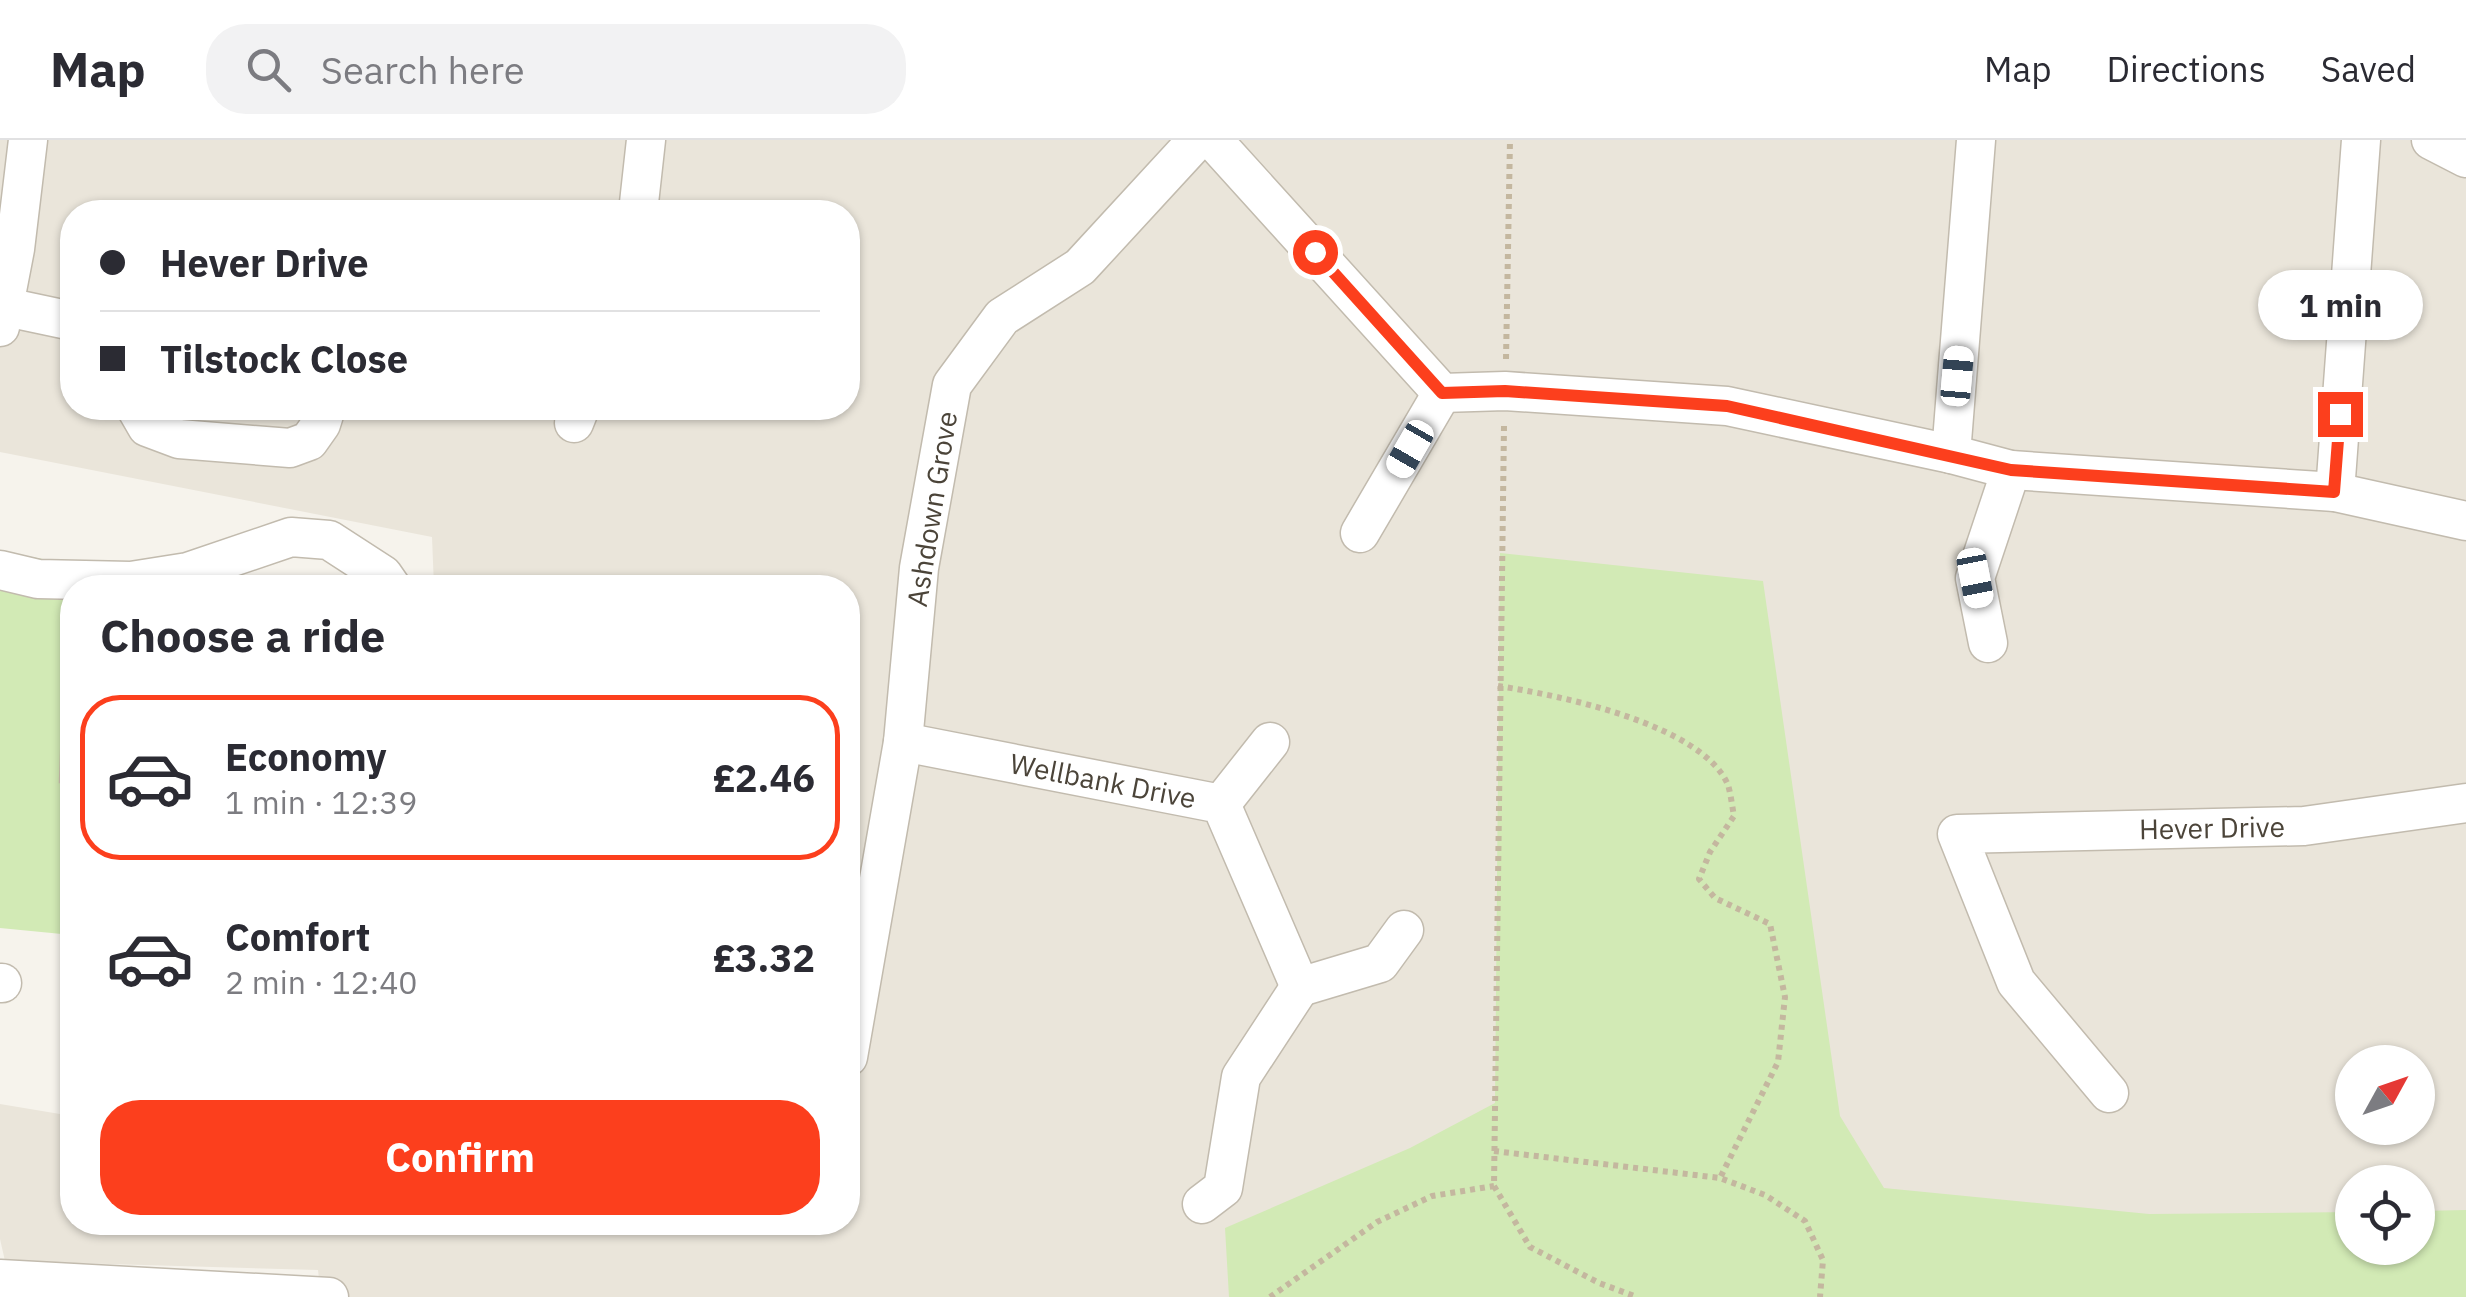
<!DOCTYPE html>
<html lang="en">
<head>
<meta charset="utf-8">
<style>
  :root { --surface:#fff; --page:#f2f2f3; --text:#2b2b33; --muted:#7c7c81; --line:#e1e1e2; --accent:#fc3f1d }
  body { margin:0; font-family:"IBM Plex Sans",sans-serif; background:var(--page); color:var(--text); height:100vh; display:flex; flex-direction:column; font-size:38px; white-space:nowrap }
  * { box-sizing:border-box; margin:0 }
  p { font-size:32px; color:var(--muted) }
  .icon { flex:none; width:55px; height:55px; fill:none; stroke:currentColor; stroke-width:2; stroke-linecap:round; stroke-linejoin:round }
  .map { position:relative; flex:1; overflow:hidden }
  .panel { position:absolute; left:60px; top:435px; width:800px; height:660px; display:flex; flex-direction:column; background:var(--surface); border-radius:40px; box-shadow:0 2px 8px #0004 }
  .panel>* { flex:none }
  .guide { position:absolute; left:60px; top:60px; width:800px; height:220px; border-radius:40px; box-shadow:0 2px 8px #0004; display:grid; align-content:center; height:220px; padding:0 40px; background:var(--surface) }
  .needle { width:65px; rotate:50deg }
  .buttons { position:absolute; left:2335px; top:905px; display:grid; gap:20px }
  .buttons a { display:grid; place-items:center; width:100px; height:100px; border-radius:50%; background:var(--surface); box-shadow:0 2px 8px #0004; font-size:50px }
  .end { position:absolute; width:45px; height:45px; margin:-22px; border:12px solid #fc3f1d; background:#fff; box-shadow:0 0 0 5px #fff }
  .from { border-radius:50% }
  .bubble { position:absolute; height:70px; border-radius:35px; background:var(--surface); box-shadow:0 2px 8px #0004; font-size:32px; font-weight:800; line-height:70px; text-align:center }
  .car { position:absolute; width:30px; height:60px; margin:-30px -15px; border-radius:12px; box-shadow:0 0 8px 2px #0007; background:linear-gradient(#fff 24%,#345 0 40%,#fff 0 76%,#345 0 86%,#fff 0) }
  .guide b { display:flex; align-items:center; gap:35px; height:95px; font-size:38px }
  .guide b+b { border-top:2px solid var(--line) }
  .guide i { width:25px; height:25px; background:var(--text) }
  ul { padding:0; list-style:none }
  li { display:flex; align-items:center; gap:30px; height:165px; margin:0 20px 15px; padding:0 20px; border:5px solid transparent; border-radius:40px }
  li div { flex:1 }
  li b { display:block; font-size:38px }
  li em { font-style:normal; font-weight:800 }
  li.selected { border-color:var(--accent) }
  li>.icon { width:90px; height:90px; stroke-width:1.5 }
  h2 { padding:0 40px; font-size:45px; line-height:120px }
  .button { display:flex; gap:20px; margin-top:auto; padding:20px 40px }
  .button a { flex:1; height:115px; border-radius:40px; background:var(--accent); color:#fff; font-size:40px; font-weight:800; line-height:115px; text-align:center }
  header { display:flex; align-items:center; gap:60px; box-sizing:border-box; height:140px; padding:0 50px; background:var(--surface); border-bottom:2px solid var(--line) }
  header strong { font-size:48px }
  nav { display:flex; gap:55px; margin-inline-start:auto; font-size:35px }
  .search { width:700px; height:90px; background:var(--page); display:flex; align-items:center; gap:25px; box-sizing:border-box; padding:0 35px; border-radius:40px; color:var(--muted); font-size:38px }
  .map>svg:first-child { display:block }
</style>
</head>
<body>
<header>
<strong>Map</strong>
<div class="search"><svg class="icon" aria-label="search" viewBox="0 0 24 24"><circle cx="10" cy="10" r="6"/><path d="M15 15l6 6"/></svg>Search here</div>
<nav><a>Map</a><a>Directions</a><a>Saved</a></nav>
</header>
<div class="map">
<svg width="2466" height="1157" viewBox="0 0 2466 1157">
  <rect width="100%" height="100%" fill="#f6f3ec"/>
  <path fill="#eae5da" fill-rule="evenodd" d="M0,0H2466V1157H321L318,1130L5,1121L0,1099V964L72,976V1082H848V448L434,447L432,397L0,312ZM72,72H848V268H72ZM2352,922H2418V988H2352ZM2352,1042H2418V1108H2352Z"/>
  <g fill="#d2eab5">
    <path d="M0,411L192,447L72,448V795L0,788Z"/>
    <path d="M1500,413L1763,441L1840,976L1884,1048L2149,1074L2352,1072V1108H2418V1071L2466,1070V1157H1229L1225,1088L1410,1008L1495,963Z"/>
  </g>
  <path fill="#d8cfc1" stroke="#d3c7b4" stroke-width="2.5" d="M62,588H72V642H60Z"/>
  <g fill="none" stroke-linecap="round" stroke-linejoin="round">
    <g stroke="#c2bbae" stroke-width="41">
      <g id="minor">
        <path d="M1213,0L1442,253L1505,251L1727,266L1951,314L2011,330L2335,352L2466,381"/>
        <path d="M2431,0L2466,18"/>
        <path d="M638,72L646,0"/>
        <path d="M6,167L72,181"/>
        <path d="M0,187L15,109L28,0"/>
        <path d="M136,268L147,287L179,299L290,308L309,301L321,284L326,268"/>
        <path d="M574,283L580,268"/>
        <path d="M1951,314L1976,0"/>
        <path d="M2335,352L2361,0"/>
        <path d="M1360,393L1442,253"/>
        <path d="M0,430L38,439L131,441L188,432L291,397L329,400L383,435L392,448"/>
        <path d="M1988,503L1975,438L2011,330"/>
        <path d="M903,602L1221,664L1300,847L1380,823L1404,790"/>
        <path d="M1221,664L1270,602"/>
        <path d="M0,843H2"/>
        <path d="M848,917L903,602L919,428L952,245L1002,177L1080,127L1197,0"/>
        <path d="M2109,953L2016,842L1957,694L2304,686L2466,663"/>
        <path d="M1202,1064L1223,1048L1241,937L1300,847"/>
        <path d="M0,1139L329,1157"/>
      </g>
    </g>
    <g stroke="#c4b79f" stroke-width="6" stroke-dasharray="5 5" stroke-linecap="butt">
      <path d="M1506,219L1510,0"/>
      <path d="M1504,286L1494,1046L1530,1107L1599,1143L1637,1157"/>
      <path d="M1498,546C1558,555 1702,584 1728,645C1731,655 1732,666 1734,676L1710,712L1699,739L1715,758L1770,784L1785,857L1778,922L1720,1038"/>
      <path d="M1494,1011L1720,1038L1765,1055L1805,1081L1823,1120L1820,1157"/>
      <path d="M1270,1157L1377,1082L1432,1056L1494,1046"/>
    </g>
    <use href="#minor" stroke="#fff" stroke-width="38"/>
  </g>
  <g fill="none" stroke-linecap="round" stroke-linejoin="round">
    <path stroke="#fc3f1d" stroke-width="12" d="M1315,112L1442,253L1505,251L1727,266L2011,330L2334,352L2340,274"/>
  </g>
  <g text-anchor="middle" stroke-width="8" stroke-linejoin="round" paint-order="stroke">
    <g font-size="28" fill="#4b4439" stroke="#fff">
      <text transform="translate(932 369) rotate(-81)" y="10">Ashdown Grove</text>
      <text transform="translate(1103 641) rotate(11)" y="10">Wellbank Drive</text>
      <text transform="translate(2212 688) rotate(-1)" y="10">Hever Drive</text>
    </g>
  </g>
</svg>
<div class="buttons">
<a><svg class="needle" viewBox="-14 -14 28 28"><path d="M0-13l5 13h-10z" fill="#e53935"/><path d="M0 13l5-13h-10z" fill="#7c7c81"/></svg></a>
<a><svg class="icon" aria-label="locate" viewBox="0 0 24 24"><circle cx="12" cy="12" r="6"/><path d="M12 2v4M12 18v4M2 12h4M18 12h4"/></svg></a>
</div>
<i class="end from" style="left:1315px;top:112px"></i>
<i class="end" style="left:2340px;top:274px"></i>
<div class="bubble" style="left:2258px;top:130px;width:165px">1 min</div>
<i class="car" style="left:1957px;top:236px;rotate:5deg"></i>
<i class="car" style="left:1410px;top:309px;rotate:210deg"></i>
<i class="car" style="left:1975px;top:438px;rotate:169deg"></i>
<div class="guide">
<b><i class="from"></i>Hever Drive</b>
<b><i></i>Tilstock Close</b>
</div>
<section class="panel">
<h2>Choose a ride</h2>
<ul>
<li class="selected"><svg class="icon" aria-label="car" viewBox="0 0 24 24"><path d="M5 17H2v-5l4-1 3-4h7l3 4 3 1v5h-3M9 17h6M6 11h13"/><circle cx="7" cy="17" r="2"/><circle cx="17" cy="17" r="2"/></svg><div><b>Economy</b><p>1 min · 12:39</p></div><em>£2.46</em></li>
<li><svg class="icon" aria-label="car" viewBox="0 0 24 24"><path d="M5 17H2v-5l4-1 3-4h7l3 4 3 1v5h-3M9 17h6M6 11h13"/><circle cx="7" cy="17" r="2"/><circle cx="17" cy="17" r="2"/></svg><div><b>Comfort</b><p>2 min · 12:40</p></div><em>£3.32</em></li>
</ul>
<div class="button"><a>Confirm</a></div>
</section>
</div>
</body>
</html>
